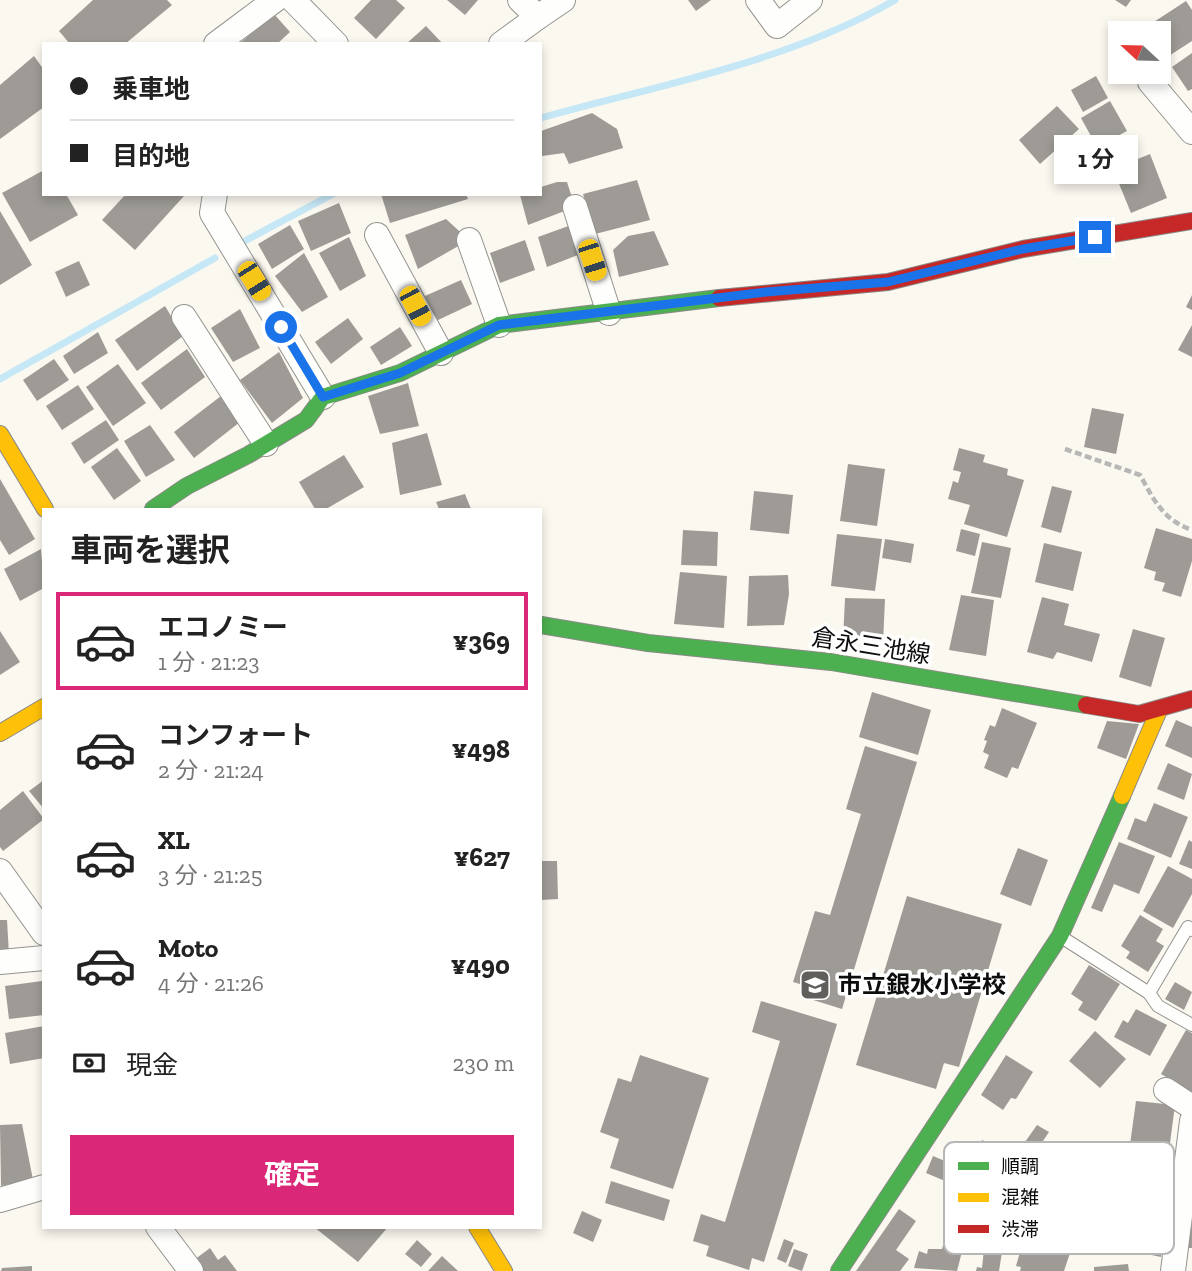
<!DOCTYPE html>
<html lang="ja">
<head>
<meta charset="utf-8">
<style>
  :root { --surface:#fff; --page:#f6f6f6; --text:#222; --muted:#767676; --line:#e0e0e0; --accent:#db2777 }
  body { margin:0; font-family:"Zilla Slab","Noto Sans JP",serif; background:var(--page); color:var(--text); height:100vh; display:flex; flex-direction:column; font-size:26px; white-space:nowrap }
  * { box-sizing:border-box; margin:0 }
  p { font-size:23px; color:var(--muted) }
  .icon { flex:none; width:38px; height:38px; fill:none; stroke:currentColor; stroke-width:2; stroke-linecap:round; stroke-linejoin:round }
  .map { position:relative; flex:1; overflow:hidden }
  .sheet { position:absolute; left:42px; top:508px; width:500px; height:721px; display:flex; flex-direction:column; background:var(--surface); border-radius:0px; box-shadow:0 4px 10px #0003 }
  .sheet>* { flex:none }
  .hud { position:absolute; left:42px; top:42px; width:500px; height:154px; border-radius:0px; box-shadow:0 4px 10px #0003; display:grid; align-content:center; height:154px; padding:0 28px; background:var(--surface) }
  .needle { width:46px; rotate:292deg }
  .controls { position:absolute; left:1108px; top:21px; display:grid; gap:14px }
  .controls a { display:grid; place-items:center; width:63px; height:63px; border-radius:0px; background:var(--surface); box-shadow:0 4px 10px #0003; font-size:35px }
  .end { position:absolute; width:32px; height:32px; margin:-16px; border:9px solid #1a73e8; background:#fff; box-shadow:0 0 0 4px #fff }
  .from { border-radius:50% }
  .bubble { position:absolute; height:49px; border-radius:0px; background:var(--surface); box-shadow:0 4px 10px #0003; font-size:23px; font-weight:700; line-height:49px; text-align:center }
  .car { position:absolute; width:21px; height:42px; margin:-21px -10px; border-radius:9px; box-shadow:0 0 5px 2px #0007; background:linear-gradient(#f5c518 24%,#345 0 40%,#f5c518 0 76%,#345 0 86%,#f5c518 0) }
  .hud b { display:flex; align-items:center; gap:24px; height:66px; font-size:26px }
  .hud b+b { border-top:2px solid var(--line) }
  .hud i { width:18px; height:18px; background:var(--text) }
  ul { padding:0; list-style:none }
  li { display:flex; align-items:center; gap:21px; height:98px; margin:0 14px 10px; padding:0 14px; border:4px solid transparent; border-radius:0px }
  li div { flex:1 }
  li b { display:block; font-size:26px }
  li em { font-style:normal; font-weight:700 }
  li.active { border-color:var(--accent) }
  li>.icon { width:63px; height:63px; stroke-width:1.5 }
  h2 { padding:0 28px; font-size:32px; line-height:84px }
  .pay { display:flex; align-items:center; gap:18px; height:77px; padding:0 28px; font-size:26px }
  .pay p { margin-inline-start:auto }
  .button { display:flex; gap:14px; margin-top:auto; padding:14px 28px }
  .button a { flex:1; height:80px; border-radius:0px; background:var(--accent); color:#fff; font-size:28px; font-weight:700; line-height:80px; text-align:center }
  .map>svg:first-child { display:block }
</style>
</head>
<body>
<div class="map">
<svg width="1192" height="1271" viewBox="0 0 1192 1271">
  <rect width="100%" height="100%" fill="#fbf8f0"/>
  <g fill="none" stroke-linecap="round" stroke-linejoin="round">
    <g stroke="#c6e7f6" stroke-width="7">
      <path d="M541,118C658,85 789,62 895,0"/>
      <path d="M241,243L333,194"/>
      <path d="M0,379L215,258"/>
    </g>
  </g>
  <g fill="#9e9b96">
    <path d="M93,0H167L172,5L125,44H70L59,31Z"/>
    <path d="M371,0H396L405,8L376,39L354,18Z"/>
    <path d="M447,0H478L465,15Z"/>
    <path d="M688,0H711L696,11Z"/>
    <path d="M1115,0H1131L1126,7Z"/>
    <path d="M1186,1L1192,10V41L1158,63V33H1137Z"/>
    <path d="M274,14L290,32L277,44H239Z"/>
    <path d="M426,26L443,44H406Z"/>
    <path d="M1192,53V89L1188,91L1172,67Z"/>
    <path d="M34,56L44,70V107L0,139V85Z"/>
    <path d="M1096,76L1108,98L1083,112L1071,90Z"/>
    <path d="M1110,101L1127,131L1097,147L1081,118Z"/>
    <path d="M1057,106L1079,129L1040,164L1019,140Z"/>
    <path d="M592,113L617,129L623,148L569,164L564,153L542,156L541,131Z"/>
    <path d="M1150,154L1167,198L1131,213L1113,169Z"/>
    <path d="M44,170V194H66L78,215L30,242L2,193Z"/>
    <path d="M637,180L650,220L595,234L583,194Z"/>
    <path d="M557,182H567L575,207L528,225L520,195L541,194V187Z"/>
    <path d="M126,194H183L184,196L135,250L102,220Z"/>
    <path d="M381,194H466L468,199L390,223Z"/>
    <path d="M339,203L351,233L311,251L298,221Z"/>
    <path d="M0,211L32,265L0,285Z"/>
    <path d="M446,219L469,240L418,269L405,235Z"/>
    <path d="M574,224L583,253L547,267L538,237Z"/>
    <path d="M290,225L304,249L272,269L258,244Z"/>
    <path d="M654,231L669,265L619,277L613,250L628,236Z"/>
    <path d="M349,237L366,276L340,291L319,253Z"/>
    <path d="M525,240L535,270L500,283L490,253Z"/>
    <path d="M304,253L328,297L302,312L275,276Z"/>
    <path d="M79,261L90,285L66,297L55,272Z"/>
    <path d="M461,280L472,304L436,321L425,296Z"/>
    <path d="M1192,295V310L1186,307Z"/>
    <path d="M165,306L183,336L137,371L115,340Z"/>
    <path d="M240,309L260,348L233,362L211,328Z"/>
    <path d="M348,318L363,339L331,364L315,342Z"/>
    <path d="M1192,325V357L1178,350Z"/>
    <path d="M400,327L412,346L381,365L370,347Z"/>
    <path d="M98,332L108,353L74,374L63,356Z"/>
    <path d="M187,349L205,377L161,410L141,383Z"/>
    <path d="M279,352L303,398L272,423L240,380Z"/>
    <path d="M54,359L69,380L37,401L23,380Z"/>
    <path d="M118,364L146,403L113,426L86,387Z"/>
    <path d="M408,383L419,426L380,434L368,396Z"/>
    <path d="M78,385L94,409L62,430L46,406Z"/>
    <path d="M221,396L240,422L194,458L174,432Z"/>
    <path d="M1092,408L1124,414L1116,454L1084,447Z"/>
    <path d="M106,420L119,440L84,464L71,443Z"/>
    <path d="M150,425L175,460L146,477L124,441Z"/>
    <path d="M427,433L442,485L400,495L392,443Z"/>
    <path d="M117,448L141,481L114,500L91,467Z"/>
    <path d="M959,448L985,455L983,462L1008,469L1007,475L1024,480L1007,537L964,524L970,505L948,499L953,481L958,483L961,472L953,470Z"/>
    <path d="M344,455L364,487L326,509H315L299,482Z"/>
    <path d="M848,464L885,469L877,526L840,521Z"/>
    <path d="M0,479L35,539L9,555L0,540Z"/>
    <path d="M1052,486L1072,491L1061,533L1041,527Z"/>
    <path d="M754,491L793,495L789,534L750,530Z"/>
    <path d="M465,494L471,509H439L436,502Z"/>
    <path d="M1156,528L1192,539V561L1181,597L1162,591L1165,583L1154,580L1156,572L1144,568Z"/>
    <path d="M961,529L980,534L975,556L956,551Z"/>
    <path d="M683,530L718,532L717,566L681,565Z"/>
    <path d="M837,534L882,539L875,591L831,586Z"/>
    <path d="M885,539L914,544L911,563L882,558Z"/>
    <path d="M982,542L1011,548L1001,598L971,593Z"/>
    <path d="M1044,543L1082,552L1073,591L1035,582Z"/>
    <path d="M41,549L44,588L20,601L4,569Z"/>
    <path d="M680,572L727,576L724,628L674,624Z"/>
    <path d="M788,575L789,594L784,625L747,626L749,576Z"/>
    <path d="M961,595L994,600L986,656L949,650Z"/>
    <path d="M1042,597L1069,604L1064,625L1100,634L1092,662L1057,652L1053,659L1027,652Z"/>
    <path d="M845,598L885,599L883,643L843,641Z"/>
    <path d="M1133,629L1165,638L1151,687L1119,677Z"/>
    <path d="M0,631L20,662L0,675Z"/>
    <path d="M872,692L931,710L918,755L859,737Z"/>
    <path d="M1002,708L1037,723L1018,769L1012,767L1007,778L984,768L989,755L983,752L987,741L984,740L990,725L995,727Z"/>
    <path d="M1176,720L1192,727V758L1165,746Z"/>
    <path d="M1107,721L1139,724L1126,759L1097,748Z"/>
    <path d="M865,746L917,762L842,1009L810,999L814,988L793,982L815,911L830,915L861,814L846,809Z"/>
    <path d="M1168,763L1192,774L1184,800L1157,789Z"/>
    <path d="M44,780V809L29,791Z"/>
    <path d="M23,791L44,819L3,851L0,847V810Z"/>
    <path d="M1154,803L1188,817L1171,858L1127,839L1135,818L1146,822Z"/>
    <path d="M1189,840L1192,842V869L1179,864Z"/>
    <path d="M1119,842L1155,856L1139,894L1114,884L1102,912L1091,908Z"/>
    <path d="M1018,848L1048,860L1031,906L1000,894Z"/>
    <path d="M541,861H557L558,899L541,900Z"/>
    <path d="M1168,866L1192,879V894L1173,928L1143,911Z"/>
    <path d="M907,896L1002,924L959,1067L944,1063L936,1089L856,1065Z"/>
    <path d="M1140,915L1163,929L1156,941L1164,946L1148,972L1126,958L1130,952L1121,946Z"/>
    <path d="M0,920H7L9,954L0,955Z"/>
    <path d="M1089,965L1120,984L1096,1021L1078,1010L1083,1002L1071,994Z"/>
    <path d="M42,981L44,1015L9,1019L5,986Z"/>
    <path d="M1175,982L1192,992L1184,1010L1165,999Z"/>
    <path d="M761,1001L837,1024L764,1262L752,1258L749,1270L706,1256L709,1246L693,1241L701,1214L725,1222L780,1041L752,1032Z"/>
    <path d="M1136,1009L1167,1025L1150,1056L1114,1037L1123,1020L1128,1023Z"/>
    <path d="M44,1026V1058L10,1064L5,1033Z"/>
    <path d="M1186,1030L1192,1033V1092L1161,1074Z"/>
    <path d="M1095,1031L1126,1059L1100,1088L1069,1061Z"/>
    <path d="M640,1055L709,1078L673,1189L610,1168L619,1139L600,1132L618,1078L631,1082Z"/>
    <path d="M1006,1055L1033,1072L1016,1099L1011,1098L1003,1110L981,1095Z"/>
    <path d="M1136,1101L1175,1105L1170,1143H1163L1160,1163L1128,1159Z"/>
    <path d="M22,1124L33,1180L1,1186L0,1125Z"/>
    <path d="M1037,1125L1049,1132L1037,1150L1025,1142Z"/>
    <path d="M982,1140L1013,1153L993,1201L926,1173L933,1156L964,1169L969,1157L974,1159Z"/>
    <path d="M611,1181L670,1200L664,1221L605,1203Z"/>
    <path d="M899,1209L916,1221L896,1250L909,1259L900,1271H856Z"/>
    <path d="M582,1211L602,1220L593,1242L573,1233Z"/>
    <path d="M1019,1226L1073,1244L1064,1271H1020L1021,1267L1016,1266L1022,1245L1014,1242Z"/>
    <path d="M314,1227H388L358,1262Z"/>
    <path d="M1190,1227H1192V1248H1188Z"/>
    <path d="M784,1239L794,1243L786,1263L777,1259Z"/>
    <path d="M945,1239L964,1244L957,1271L914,1268L919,1251L927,1254L928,1249H942Z"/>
    <path d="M417,1240L432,1254L421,1267L405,1254Z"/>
    <path d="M1144,1242L1163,1245L1161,1257L1142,1253Z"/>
    <path d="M210,1248L218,1260L225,1255L237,1271H202L194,1260Z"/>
    <path d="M794,1249L808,1254L802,1271L788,1266Z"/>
    <path d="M984,1249L1002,1252L999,1271H976L977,1267L982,1268Z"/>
    <path d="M442,1256L458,1271H428Z"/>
    <path d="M1128,1264L1129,1271H1094V1267Z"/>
    <path d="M32,1266V1271H1L2,1268Z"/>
  </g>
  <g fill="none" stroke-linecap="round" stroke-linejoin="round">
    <g stroke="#94938f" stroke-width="14">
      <g id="lane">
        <path d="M1063,938L1149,993L1158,1006L1192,1025"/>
        <path d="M1149,993L1188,927L1192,930"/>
      </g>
    </g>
    <g stroke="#94938f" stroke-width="26">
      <g id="street">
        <path d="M293,0L336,44"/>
        <path d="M520,0L538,17L563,0"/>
        <path d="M758,0L777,26L810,0"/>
        <path d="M216,44L275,0"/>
        <path d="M501,44L538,17"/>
        <path d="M1150,82L1192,132"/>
        <path d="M215,194L212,213L323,397"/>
        <path d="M575,207L609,313"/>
        <path d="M377,235L441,353"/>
        <path d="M469,240L499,325"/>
        <path d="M184,317L266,444"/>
        <path d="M0,871L44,933"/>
        <path d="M0,962L44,958"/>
        <path d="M1166,1090L1192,1107"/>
        <path d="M0,1200L44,1187"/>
        <path d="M158,1227L191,1271"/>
        <path d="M1173,1271L1192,1121"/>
      </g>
    </g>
    <g stroke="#8b8986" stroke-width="18">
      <g id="fast">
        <path d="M153,509L187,486L248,455L306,420L323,397L400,373L499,325L719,298"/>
        <path d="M541,625L648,643L831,662L1086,705"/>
        <path d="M839,1271L1060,936L1122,796"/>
      </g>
    </g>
    <g stroke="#8b8986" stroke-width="18">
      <g id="slow">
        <path d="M0,434L45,509"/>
        <path d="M0,733L44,707"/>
        <path d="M1122,796L1159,710"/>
        <path d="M477,1227L504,1271"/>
      </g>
    </g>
    <g stroke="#8b8986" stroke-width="18">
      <g id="jam">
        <path d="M719,298L888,282L1023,249L1192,221"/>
        <path d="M1086,705L1139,714L1192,699"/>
      </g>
    </g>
    <path stroke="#b8b7b6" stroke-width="4.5" stroke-dasharray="7 3.5" stroke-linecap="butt" d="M1065,449L1140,475C1154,500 1163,520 1192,530"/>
    <use href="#lane" stroke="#fefefd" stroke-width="12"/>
    <use href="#street" stroke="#fefefd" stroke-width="24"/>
    <use href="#fast" stroke="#4caf50" stroke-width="16"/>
    <use href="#slow" stroke="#ffc107" stroke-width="16"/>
    <use href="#jam" stroke="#c62828" stroke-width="16"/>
  </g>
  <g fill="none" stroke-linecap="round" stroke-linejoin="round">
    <path stroke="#1a73e8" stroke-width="9" d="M281,327L323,397L400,373L499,325L766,292L888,282L1023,249L1095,237"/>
  </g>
  <defs>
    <g id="school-square" transform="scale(1.575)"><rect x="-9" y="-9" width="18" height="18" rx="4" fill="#605f5c" stroke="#fff"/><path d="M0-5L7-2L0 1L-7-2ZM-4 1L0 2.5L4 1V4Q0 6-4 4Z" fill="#fff"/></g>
  </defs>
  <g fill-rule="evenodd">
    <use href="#school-square" x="815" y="985"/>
  </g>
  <g text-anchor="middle" stroke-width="7" stroke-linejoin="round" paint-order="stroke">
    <g font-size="24" fill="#0d0d0d" stroke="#fff">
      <text transform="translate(871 646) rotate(9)" y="8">倉永三池線</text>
    </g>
    <g font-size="24" font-weight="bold" fill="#0d0d0d" stroke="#fff" text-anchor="start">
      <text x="838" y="993">市立銀水小学校</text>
    </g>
  </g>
  <rect x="944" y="1142" width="230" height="112" rx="10" fill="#fff" stroke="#b6b6b6" stroke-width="2"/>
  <rect x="958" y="1162" width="31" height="8" fill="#4caf50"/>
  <rect x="958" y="1193" width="31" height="9" fill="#ffc107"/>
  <rect x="958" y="1225" width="31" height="8" fill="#c62828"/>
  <g font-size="19" fill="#0d0d0d">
    <text x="1001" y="1173">順調</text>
    <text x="1001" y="1204">混雑</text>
    <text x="1001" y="1236">渋滞</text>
  </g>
</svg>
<div class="controls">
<a><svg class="needle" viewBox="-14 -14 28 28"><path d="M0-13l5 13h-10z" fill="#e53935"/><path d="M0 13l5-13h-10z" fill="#767676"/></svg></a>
</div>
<i class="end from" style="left:281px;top:327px"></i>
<i class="end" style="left:1095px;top:237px"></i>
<div class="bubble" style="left:1054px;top:135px;width:84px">1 分</div>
<i class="car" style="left:592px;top:260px;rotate:162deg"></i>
<i class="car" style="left:254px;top:281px;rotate:148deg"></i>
<i class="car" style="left:415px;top:306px;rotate:152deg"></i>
<div class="hud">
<b><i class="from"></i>乗車地</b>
<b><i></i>目的地</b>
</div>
<section class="sheet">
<h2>車両を選択</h2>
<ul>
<li class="active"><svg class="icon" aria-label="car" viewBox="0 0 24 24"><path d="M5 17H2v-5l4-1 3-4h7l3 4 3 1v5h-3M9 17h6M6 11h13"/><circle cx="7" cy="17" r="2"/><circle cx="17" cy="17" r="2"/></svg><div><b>エコノミー</b><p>1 分 · 21:23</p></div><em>¥369</em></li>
<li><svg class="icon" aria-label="car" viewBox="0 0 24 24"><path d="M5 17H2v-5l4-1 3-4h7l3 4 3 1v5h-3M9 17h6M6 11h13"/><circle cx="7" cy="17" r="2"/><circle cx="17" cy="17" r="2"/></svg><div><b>コンフォート</b><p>2 分 · 21:24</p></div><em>¥498</em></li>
<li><svg class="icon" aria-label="car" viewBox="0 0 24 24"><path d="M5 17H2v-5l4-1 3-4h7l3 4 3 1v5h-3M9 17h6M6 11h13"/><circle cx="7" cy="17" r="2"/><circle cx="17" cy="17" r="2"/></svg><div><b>XL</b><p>3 分 · 21:25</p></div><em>¥627</em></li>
<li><svg class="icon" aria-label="car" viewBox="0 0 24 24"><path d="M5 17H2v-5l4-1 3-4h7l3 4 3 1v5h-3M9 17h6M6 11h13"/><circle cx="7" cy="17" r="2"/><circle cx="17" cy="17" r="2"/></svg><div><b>Moto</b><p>4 分 · 21:26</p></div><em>¥490</em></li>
</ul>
<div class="pay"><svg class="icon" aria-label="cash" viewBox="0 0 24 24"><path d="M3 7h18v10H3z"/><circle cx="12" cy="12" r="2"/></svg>現金<p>230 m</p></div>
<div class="button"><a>確定</a></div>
</section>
</div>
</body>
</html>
